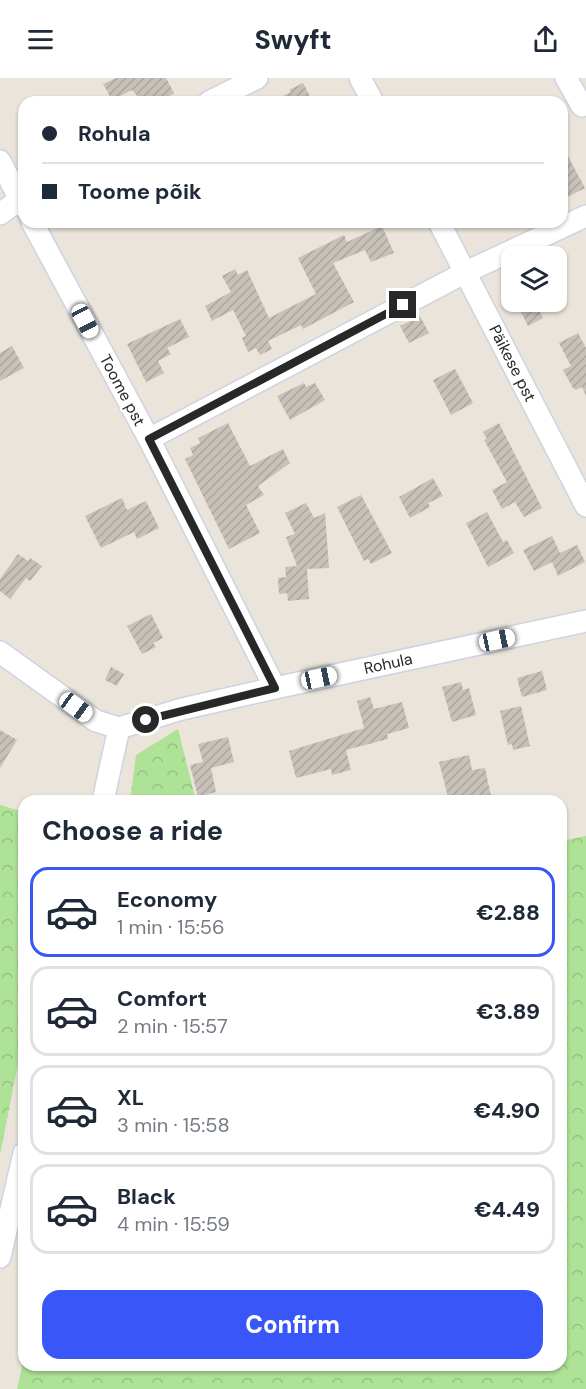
<!DOCTYPE html>
<html lang="en">
<head>
<meta charset="utf-8">
<style>
  :root { --surface:#fff; --page:#f6f6f7; --text:#1f2937; --muted:#747a83; --line:#e0e1e3; --accent:#3957f9 }
  body { margin:0; font-family:"DM Sans",sans-serif; background:var(--page); color:var(--text); height:100vh; display:flex; flex-direction:column; font-size:22px; white-space:nowrap }
  * { box-sizing:border-box; margin:0 }
  p { font-size:20px; color:var(--muted) }
  .icon { flex:none; width:33px; height:33px; fill:none; stroke:currentColor; stroke-width:2; stroke-linecap:round; stroke-linejoin:round }
  .map { position:relative; flex:1; overflow:hidden }
  .sheet { position:absolute; left:18px; top:717px; width:549px; height:576px; display:flex; flex-direction:column; background:var(--surface); border-radius:18px; box-shadow:0 2px 4px #0004 }
  .sheet>* { flex:none }
  .banner { position:absolute; left:18px; top:18px; width:550px; height:132px; border-radius:18px; box-shadow:0 2px 4px #0004; display:grid; align-content:center; height:132px; padding:0 24px; background:var(--surface) }
  .tools { position:absolute; left:501px; top:168px; display:grid; gap:12px }
  .tools a { display:grid; place-items:center; width:66px; height:66px; border-radius:12px; background:var(--surface); box-shadow:0 2px 4px #0004; font-size:30px }
  .end { position:absolute; width:27px; height:27px; margin:-14px; border:8px solid #282828; background:#fff; box-shadow:0 0 0 3px #fff }
  .from { border-radius:50% }
  .car { position:absolute; width:18px; height:36px; margin:-18px -9px; border-radius:8px; box-shadow:0 0 4px 2px #0007; background:linear-gradient(#fff 24%,#345 0 40%,#fff 0 76%,#345 0 86%,#fff 0) }
  .banner b { display:flex; align-items:center; gap:21px; height:57px; font-size:22px }
  .banner b+b { border-top:2px solid var(--line) }
  .banner i { width:15px; height:15px; background:var(--text) }
  ul { padding:0; list-style:none }
  li { display:flex; align-items:center; gap:18px; height:90px; margin:0 12px 9px; padding:0 12px; border:3px solid var(--line); border-radius:18px }
  li div { flex:1 }
  li b { display:block; font-size:22px }
  li em { font-style:normal; font-weight:800 }
  li.current { border-color:var(--accent) }
  li>.icon { width:54px; height:54px; stroke-width:1.5 }
  h2 { padding:0 24px; font-size:27px; line-height:72px }
  .button { display:flex; gap:12px; margin-top:auto; padding:12px 24px }
  .button a { flex:1; height:69px; border-radius:18px; background:var(--accent); color:#fff; font-size:24px; font-weight:800; line-height:69px; text-align:center }
  header { display:flex; justify-content:space-between; align-items:center; height:78px; padding:0 24px; background:var(--surface); font-size:27px; font-weight:800 }
  .map>svg:first-child { display:block }
</style>
</head>
<body>
<header><svg class="icon" aria-label="menu" viewBox="0 0 24 24"><path d="M4 6h16M4 12h16M4 18h16"/></svg>Swyft<svg class="icon" aria-label="share" viewBox="0 0 24 24"><path d="M12 15V3M7 8l5-5 5 5M5 13v7h14v-7"/></svg></header>
<div class="map">
<svg width="586" height="1311" viewBox="0 0 586 1311">
  <defs>
    <pattern id="forest-crowns" width="20" height="18" patternUnits="userSpaceOnUse" patternTransform="scale(1.5)"><rect width="20" height="18" fill="#aee296"/><path d="M2 6a3 3 0 1 1 6 0M12 15a3 3 0 1 1 6 0" fill="none" stroke="#96c281"/></pattern>
    <pattern id="building-hatch" width="6" height="6" patternUnits="userSpaceOnUse" patternTransform="scale(1.5)"><rect width="6" height="6" fill="#c6c1b9"/><path d="M-1 1l2-2M0 6l6-6M5 7l2-2" fill="none" stroke="#aaa69f"/></pattern>
  </defs>
  <rect width="100%" height="100%" fill="#ebe4da"/>
  <g fill="url(#forest-crowns)">
    <path d="M178,651L196,723H130L136,677Z"/>
    <path d="M0,727L24,734V955L0,1077Z"/>
    <path d="M586,758V1311H17L24,1280V1287H561V763Z"/>
  </g>
  <g fill="url(#building-hatch)">
    <path d="M116,0H166L174,15L166,20L168,24H148L139,20L132,12L112,22L103,6Z"/>
    <path d="M303,5L313,24H271L291,14L289,12Z"/>
    <path d="M562,67L585,110L562,122Z"/>
    <path d="M382,148L394,175L371,184L365,172L333,185L354,224L303,251L301,247L268,263L272,271L260,277L256,270L248,274L242,260L246,258L233,232L212,243L205,228L231,214L222,198L235,191L238,197L247,192L269,240L316,216L298,180L344,157L347,164Z"/>
    <path d="M516,224H535L543,240L528,248Z"/>
    <path d="M420,238L429,255L409,265L400,248Z"/>
    <path d="M180,241L189,259L167,270L171,276L158,283L164,295L146,304L127,266Z"/>
    <path d="M578,255L586,270V318L582,309L576,312L573,310L563,292L571,288L559,265Z"/>
    <path d="M12,268L24,290L0,303V275Z"/>
    <path d="M455,291L473,325L451,337L433,302Z"/>
    <path d="M304,305L306,309L315,305L325,322L290,342L277,318Z"/>
    <path d="M228,345L250,388L283,371L290,385L258,408L264,417L246,427L260,455L229,471L185,381L193,377L190,370L200,365L198,360Z"/>
    <path d="M499,345L542,430L524,439L515,424L502,431L492,412L507,404L484,362L487,361L483,354Z"/>
    <path d="M433,400L443,418L428,425L430,429L410,440L399,419Z"/>
    <path d="M361,417L392,475L371,486L368,481L364,483L337,429Z"/>
    <path d="M122,420L127,432L146,423L159,450L137,461L134,454L101,470L85,438Z"/>
    <path d="M306,425L314,440L325,435L329,490L307,491L309,521L288,523L287,515L279,516L278,500L286,499L285,489L297,488L286,459L295,456L285,435Z"/>
    <path d="M487,434L503,464L507,462L514,475L488,489L466,445Z"/>
    <path d="M552,458L560,475L577,467L585,484L558,498L552,484L534,493L523,472Z"/>
    <path d="M18,476L28,483L30,480L42,488L30,503L26,500L10,521L0,513V501Z"/>
    <path d="M151,536L163,560L153,565L156,569L142,576L127,548Z"/>
    <path d="M111,589L124,596L117,608L105,602Z"/>
    <path d="M542,593L547,612L522,619L517,600Z"/>
    <path d="M461,604L463,612L469,610L476,637L452,644L442,609Z"/>
    <path d="M370,619L374,631L402,624L409,650L387,656L388,661L346,672L351,692L332,697L331,691L296,700L289,673L364,650L357,623Z"/>
    <path d="M521,628L530,668L513,672L512,666L508,667L500,633Z"/>
    <path d="M0,652L17,662L0,690Z"/>
    <path d="M228,659L234,684L211,690L216,714L198,719L190,687L203,684L198,666Z"/>
    <path d="M469,677L472,692L485,690L492,723H449L439,684Z"/>
  </g>
  <g fill="none" stroke-linecap="round" stroke-linejoin="round">
    <g stroke="#cfd2e1" stroke-width="24">
      <g id="minor">
        <path d="M360,0L373,24"/>
        <path d="M566,0L582,28"/>
        <path d="M209,24L257,0"/>
        <path d="M0,83L24,129"/>
        <path d="M0,136L24,118"/>
        <path d="M32,144L149,361L275,610"/>
        <path d="M439,144L586,428"/>
        <path d="M149,361L466,194L586,138"/>
        <path d="M0,574L96,643L119,650L182,631L275,610L586,543"/>
        <path d="M103,723L119,650"/>
        <path d="M0,1179L24,1075"/>
      </g>
    </g>
    <use href="#minor" stroke="#fff" stroke-width="21"/>
  </g>
  <g fill="none" stroke-linecap="round" stroke-linejoin="round">
    <path stroke="#282828" stroke-width="8" d="M146,642L275,610L149,361L403,227"/>
  </g>
  <g text-anchor="middle" stroke-width="4.5" stroke-linejoin="round" paint-order="stroke">
    <g font-size="16" fill="#282828" stroke="#fff">
      <text transform="translate(513 285) rotate(63)" y="6">Päikese pst</text>
      <text transform="translate(123 312) rotate(62)" y="6">Toome pst</text>
      <text transform="translate(388 585) rotate(-12)" y="6">Rohula</text>
    </g>
  </g>
</svg>
<div class="tools">
<a><svg class="icon" aria-label="layers" viewBox="0 0 24 24"><path d="M12 4l9 5-9 5-9-5zM3 14l9 5 9-5"/></svg></a>
</div>
<i class="end from" style="left:146px;top:642px"></i>
<i class="end" style="left:403px;top:227px"></i>
<i class="car" style="left:85px;top:243px;rotate:152deg"></i>
<i class="car" style="left:497px;top:562px;rotate:78deg"></i>
<i class="car" style="left:319px;top:600px;rotate:78deg"></i>
<i class="car" style="left:76px;top:629px;rotate:126deg"></i>
<div class="banner">
<b><i class="from"></i>Rohula</b>
<b><i></i>Toome põik</b>
</div>
<section class="sheet">
<h2>Choose a ride</h2>
<ul>
<li class="current"><svg class="icon" aria-label="car" viewBox="0 0 24 24"><path d="M5 17H2v-5l4-1 3-4h7l3 4 3 1v5h-3M9 17h6M6 11h13"/><circle cx="7" cy="17" r="2"/><circle cx="17" cy="17" r="2"/></svg><div><b>Economy</b><p>1 min · 15:56</p></div><em>€2.88</em></li>
<li><svg class="icon" aria-label="car" viewBox="0 0 24 24"><path d="M5 17H2v-5l4-1 3-4h7l3 4 3 1v5h-3M9 17h6M6 11h13"/><circle cx="7" cy="17" r="2"/><circle cx="17" cy="17" r="2"/></svg><div><b>Comfort</b><p>2 min · 15:57</p></div><em>€3.89</em></li>
<li><svg class="icon" aria-label="car" viewBox="0 0 24 24"><path d="M5 17H2v-5l4-1 3-4h7l3 4 3 1v5h-3M9 17h6M6 11h13"/><circle cx="7" cy="17" r="2"/><circle cx="17" cy="17" r="2"/></svg><div><b>XL</b><p>3 min · 15:58</p></div><em>€4.90</em></li>
<li><svg class="icon" aria-label="car" viewBox="0 0 24 24"><path d="M5 17H2v-5l4-1 3-4h7l3 4 3 1v5h-3M9 17h6M6 11h13"/><circle cx="7" cy="17" r="2"/><circle cx="17" cy="17" r="2"/></svg><div><b>Black</b><p>4 min · 15:59</p></div><em>€4.49</em></li>
</ul>
<div class="button"><a>Confirm</a></div>
</section>
</div>
</body>
</html>
